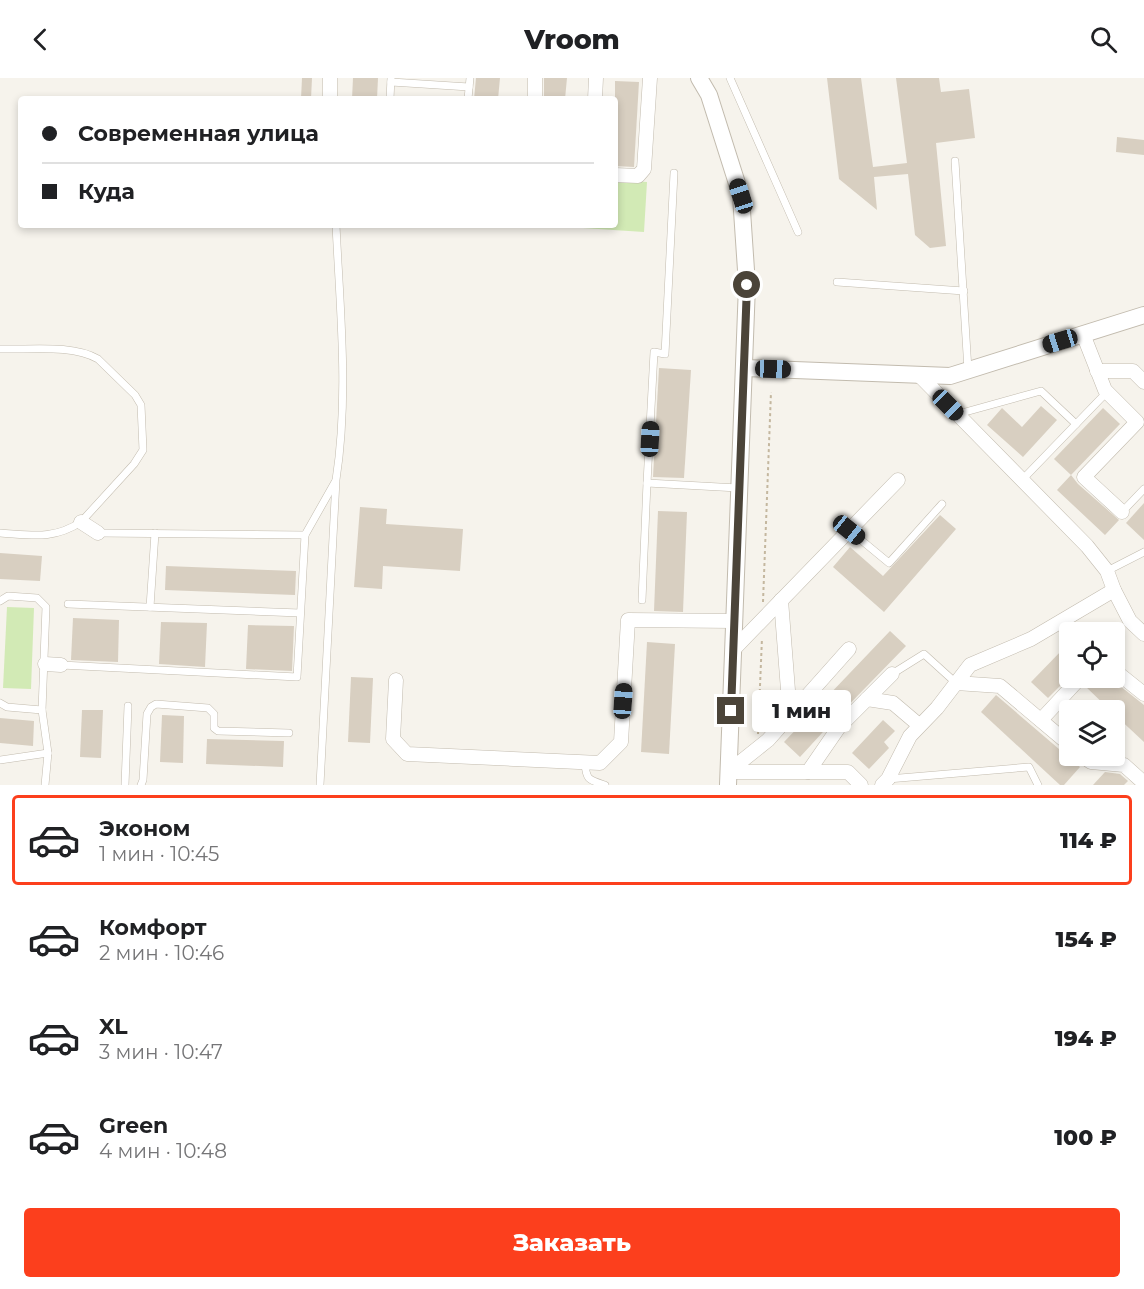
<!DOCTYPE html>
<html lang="ru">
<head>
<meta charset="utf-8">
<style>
  :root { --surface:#fff; --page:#f2f2f2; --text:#202124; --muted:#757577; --line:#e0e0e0; --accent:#fc3f1d }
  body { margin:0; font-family:Montserrat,sans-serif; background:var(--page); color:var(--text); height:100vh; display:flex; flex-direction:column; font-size:22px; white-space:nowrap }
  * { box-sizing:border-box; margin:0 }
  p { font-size:20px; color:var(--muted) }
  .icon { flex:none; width:33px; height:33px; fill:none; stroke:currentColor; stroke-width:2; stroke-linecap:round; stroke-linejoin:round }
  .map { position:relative; height:707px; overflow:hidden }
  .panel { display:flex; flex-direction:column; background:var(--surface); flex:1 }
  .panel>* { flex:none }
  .top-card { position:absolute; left:18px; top:18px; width:600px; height:132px; border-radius:6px; box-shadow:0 3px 9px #0003; display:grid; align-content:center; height:132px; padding:0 24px; background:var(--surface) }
  .tools { position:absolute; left:1059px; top:544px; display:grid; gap:12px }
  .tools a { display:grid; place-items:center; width:66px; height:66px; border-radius:6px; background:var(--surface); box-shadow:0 3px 9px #0003; font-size:30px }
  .end { position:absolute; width:27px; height:27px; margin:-14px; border:8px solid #4b4439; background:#fff; box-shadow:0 0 0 3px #fff }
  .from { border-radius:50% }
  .bubble { position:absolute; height:42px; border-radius:6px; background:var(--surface); box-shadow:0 3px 9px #0003; font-size:20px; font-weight:800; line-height:42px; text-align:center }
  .car { position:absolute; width:18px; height:36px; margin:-18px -9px; border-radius:8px; box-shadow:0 0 4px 2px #0007; background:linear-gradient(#222 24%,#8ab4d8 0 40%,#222 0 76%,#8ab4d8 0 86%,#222 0) }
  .top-card b { display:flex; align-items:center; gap:21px; height:57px; font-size:22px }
  .top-card b+b { border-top:2px solid var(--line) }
  .top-card i { width:15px; height:15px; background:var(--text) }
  ul { padding:10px 0 0; list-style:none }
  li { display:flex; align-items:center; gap:18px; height:90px; margin:0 12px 9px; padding:0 12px; border:3px solid transparent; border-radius:6px }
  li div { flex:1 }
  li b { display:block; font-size:22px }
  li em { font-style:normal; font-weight:800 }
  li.on { border-color:var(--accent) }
  li>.icon { width:54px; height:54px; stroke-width:1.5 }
  .action { display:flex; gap:12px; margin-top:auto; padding:12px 24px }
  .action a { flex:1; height:69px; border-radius:6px; background:var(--accent); color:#fff; font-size:24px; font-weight:800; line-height:69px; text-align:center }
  header { display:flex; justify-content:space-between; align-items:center; height:78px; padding:0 24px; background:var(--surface); font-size:27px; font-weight:800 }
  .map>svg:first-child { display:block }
</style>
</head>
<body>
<header><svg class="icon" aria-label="back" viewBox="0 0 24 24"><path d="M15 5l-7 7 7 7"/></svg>Vroom<svg class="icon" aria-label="search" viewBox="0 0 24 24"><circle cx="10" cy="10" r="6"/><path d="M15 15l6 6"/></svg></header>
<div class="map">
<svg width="1144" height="707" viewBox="0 0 1144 707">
  <rect width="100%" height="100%" fill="#f6f3ec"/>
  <g fill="#d2eab5">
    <path d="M615,102L647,104L644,154L583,150V147H615Z"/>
    <path d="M7,529L34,530L31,611L3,610Z"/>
  </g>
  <g fill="#d8cfc1">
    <path d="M302,0H312L311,21H301Z"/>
    <path d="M353,0H378L377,21H352Z"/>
    <path d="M476,0H500L498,21H474Z"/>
    <path d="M544,0H567L565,21H544Z"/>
    <path d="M827,0H861L873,89L907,85L896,0H939L941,14L969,11L975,60L936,65L946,168L930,170L915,157L908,96L874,99L877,132L839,101Z"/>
    <path d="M615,3L639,4L634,89L615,88Z"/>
    <path d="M1117,59L1144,62V77L1116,74Z"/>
    <path d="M659,290L691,292L684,400L653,399Z"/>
    <path d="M1041,328L1057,342L1023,379L987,347L1002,330L1022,349Z"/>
    <path d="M1103,330L1120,346L1071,397L1054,381Z"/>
    <path d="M1071,397L1078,406L1119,442L1105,457L1057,412Z"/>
    <path d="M1144,425V462L1126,445Z"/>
    <path d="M360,429L387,431L386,446L463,451L460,493L383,488L382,511L354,509Z"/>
    <path d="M658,433L687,434L683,534L654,533Z"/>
    <path d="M940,437L956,451L884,534L833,489L850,469L883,498Z"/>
    <path d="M0,475L42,478L40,503L0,501Z"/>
    <path d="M166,488L296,493L295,517L165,512Z"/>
    <path d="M73,540L119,542L118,584L71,582Z"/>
    <path d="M161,544L207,545L205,589L159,586Z"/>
    <path d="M248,547L294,548L292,593L246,591Z"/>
    <path d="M890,553L906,568L833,643L800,679L784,664Z"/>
    <path d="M647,564L675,566L669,676L641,674Z"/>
    <path d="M1064,570L1070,575V598L1048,620L1031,604Z"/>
    <path d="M351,599L373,600L370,665L348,664Z"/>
    <path d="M1093,600H1110L1144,627V664L1114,636V633H1111L1085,608Z"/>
    <path d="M996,617L1080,689L1064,707H1060L981,634Z"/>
    <path d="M82,632H103L101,680L80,679Z"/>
    <path d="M162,637L184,638L183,685L160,684Z"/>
    <path d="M0,640L34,643L33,668L0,665Z"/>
    <path d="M883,642L895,653L884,664L889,670L869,691L852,675Z"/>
    <path d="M207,661L284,663L283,689L206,686Z"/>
    <path d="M1105,694L1120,696L1128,703L1124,707H1093Z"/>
  </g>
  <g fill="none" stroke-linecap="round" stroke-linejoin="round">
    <g stroke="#c2bbae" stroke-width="8">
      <g id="service">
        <path d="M730,0L798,154"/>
        <path d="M391,4L469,9"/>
        <path d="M390,21L391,0"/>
        <path d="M468,21L470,0"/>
        <path d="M955,83L968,292"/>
        <path d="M837,204L964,213"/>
        <path d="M0,271C30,272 72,266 98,281L135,317L141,327L143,372L134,386L81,444C53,462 32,457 0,455"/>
        <path d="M958,336L1041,313L1076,346"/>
        <path d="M1022,402L1107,314"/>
        <path d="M647,405L654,274L665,276L674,95"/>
        <path d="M1122,434L1144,411"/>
        <path d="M849,452L889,485L942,426"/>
        <path d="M98,455L305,457"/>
        <path d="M1107,493L1144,474"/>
        <path d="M642,522L647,405L738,410"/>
        <path d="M0,523L8,518L37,520L46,529L42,632L48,675L45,707"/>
        <path d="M68,526L300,535"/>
        <path d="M150,529L155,455"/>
        <path d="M61,587L297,599L305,457L335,404"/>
        <path d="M892,596L924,576L956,605"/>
        <path d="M0,625L7,629L42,632"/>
        <path d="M0,682L48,675"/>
        <path d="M585,685C586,702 589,702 605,707"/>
        <path d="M888,701L1029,689L1038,707"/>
        <path d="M125,707L128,628"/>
        <path d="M141,707L143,702L147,636L151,629L156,626L208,630L214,636V650L218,653L289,655"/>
        <path d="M320,707L336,402C349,318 340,232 336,147"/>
      </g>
    </g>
    <g stroke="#c2bbae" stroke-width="15">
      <g id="minor">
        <path d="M330,21V0"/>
        <path d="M535,21V0"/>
        <path d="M595,21L596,0"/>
        <path d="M615,97L638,98L644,91L650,0"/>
        <path d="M1083,256L1105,312L1137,344L1084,399L1122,434"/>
        <path d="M1097,293H1133L1144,304"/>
        <path d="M81,444L98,455"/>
        <path d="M1114,512L1130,543L1144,556"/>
        <path d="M781,522L790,638"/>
        <path d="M733,572L898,402"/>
        <path d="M45,586L61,587"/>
        <path d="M1114,592L1144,616"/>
        <path d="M396,602L393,661L407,676L600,685L621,664L628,542L734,543"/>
        <path d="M956,605L1000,608L1070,667"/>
        <path d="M867,621L893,625L919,647"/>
        <path d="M1041,642L1080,600"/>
        <path d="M1082,678L1091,684L1124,687L1144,705"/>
        <path d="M728,694L768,662L849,571"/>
        <path d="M728,694H848L861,707"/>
        <path d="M808,694L839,649L892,596"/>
        <path d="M882,707L888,701L910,658L937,630L970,587L1031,561L1114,512L1107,493L1087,468L919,297"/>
      </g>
    </g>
    <g stroke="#c2bbae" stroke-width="18">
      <g id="tertiary">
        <path d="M699,0L709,17L741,118L747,207L728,707"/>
        <path d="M745,290L950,298L1144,237"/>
      </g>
    </g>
    <g stroke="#c4b79f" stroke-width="2" stroke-dasharray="3 3" stroke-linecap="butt">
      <path d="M763,524L771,314"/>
      <path d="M758,656L762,560"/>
    </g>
    <use href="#service" stroke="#fff" stroke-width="7"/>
    <use href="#minor" stroke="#fff" stroke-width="14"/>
    <use href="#tertiary" stroke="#fff" stroke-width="16"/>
  </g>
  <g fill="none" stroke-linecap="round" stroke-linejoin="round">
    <path stroke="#4b4439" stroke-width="8" d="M731,633L747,207"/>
  </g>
</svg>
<div class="tools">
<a><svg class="icon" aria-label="locate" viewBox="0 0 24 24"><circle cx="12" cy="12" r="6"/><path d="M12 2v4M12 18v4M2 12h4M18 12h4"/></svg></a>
<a><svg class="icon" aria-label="layers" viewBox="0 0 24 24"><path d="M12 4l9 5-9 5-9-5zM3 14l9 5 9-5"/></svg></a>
</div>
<i class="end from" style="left:747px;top:207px"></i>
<i class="end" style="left:731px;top:633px"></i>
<div class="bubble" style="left:752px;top:612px;width:99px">1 мин</div>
<i class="car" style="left:741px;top:118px;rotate:342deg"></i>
<i class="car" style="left:1060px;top:263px;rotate:253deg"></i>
<i class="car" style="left:773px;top:291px;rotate:92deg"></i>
<i class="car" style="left:948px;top:327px;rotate:135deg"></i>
<i class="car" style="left:650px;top:361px;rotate:3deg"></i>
<i class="car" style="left:849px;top:452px;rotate:129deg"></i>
<i class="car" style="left:623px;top:623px;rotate:4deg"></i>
<div class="top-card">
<b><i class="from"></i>Современная улица</b>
<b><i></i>Куда</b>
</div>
</div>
<section class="panel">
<ul>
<li class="on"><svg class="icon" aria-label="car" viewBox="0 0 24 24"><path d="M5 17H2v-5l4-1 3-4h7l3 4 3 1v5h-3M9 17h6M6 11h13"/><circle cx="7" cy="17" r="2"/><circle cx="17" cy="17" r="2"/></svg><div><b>Эконом</b><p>1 мин · 10:45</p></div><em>114 ₽</em></li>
<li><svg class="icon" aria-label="car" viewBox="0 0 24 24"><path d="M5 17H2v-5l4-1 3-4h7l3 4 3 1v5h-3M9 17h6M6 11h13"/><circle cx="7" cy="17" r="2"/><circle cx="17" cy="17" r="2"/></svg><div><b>Комфорт</b><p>2 мин · 10:46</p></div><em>154 ₽</em></li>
<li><svg class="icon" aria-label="car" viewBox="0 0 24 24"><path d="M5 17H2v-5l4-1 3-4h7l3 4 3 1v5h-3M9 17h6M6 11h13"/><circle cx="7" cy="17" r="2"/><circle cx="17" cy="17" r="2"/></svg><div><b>XL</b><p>3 мин · 10:47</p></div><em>194 ₽</em></li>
<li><svg class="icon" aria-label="car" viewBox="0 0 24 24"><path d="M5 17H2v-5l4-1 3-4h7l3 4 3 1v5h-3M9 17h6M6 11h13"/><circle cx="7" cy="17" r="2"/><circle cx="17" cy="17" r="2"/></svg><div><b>Green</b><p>4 мин · 10:48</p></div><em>100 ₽</em></li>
</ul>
<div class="action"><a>Заказать</a></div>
</section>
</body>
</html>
